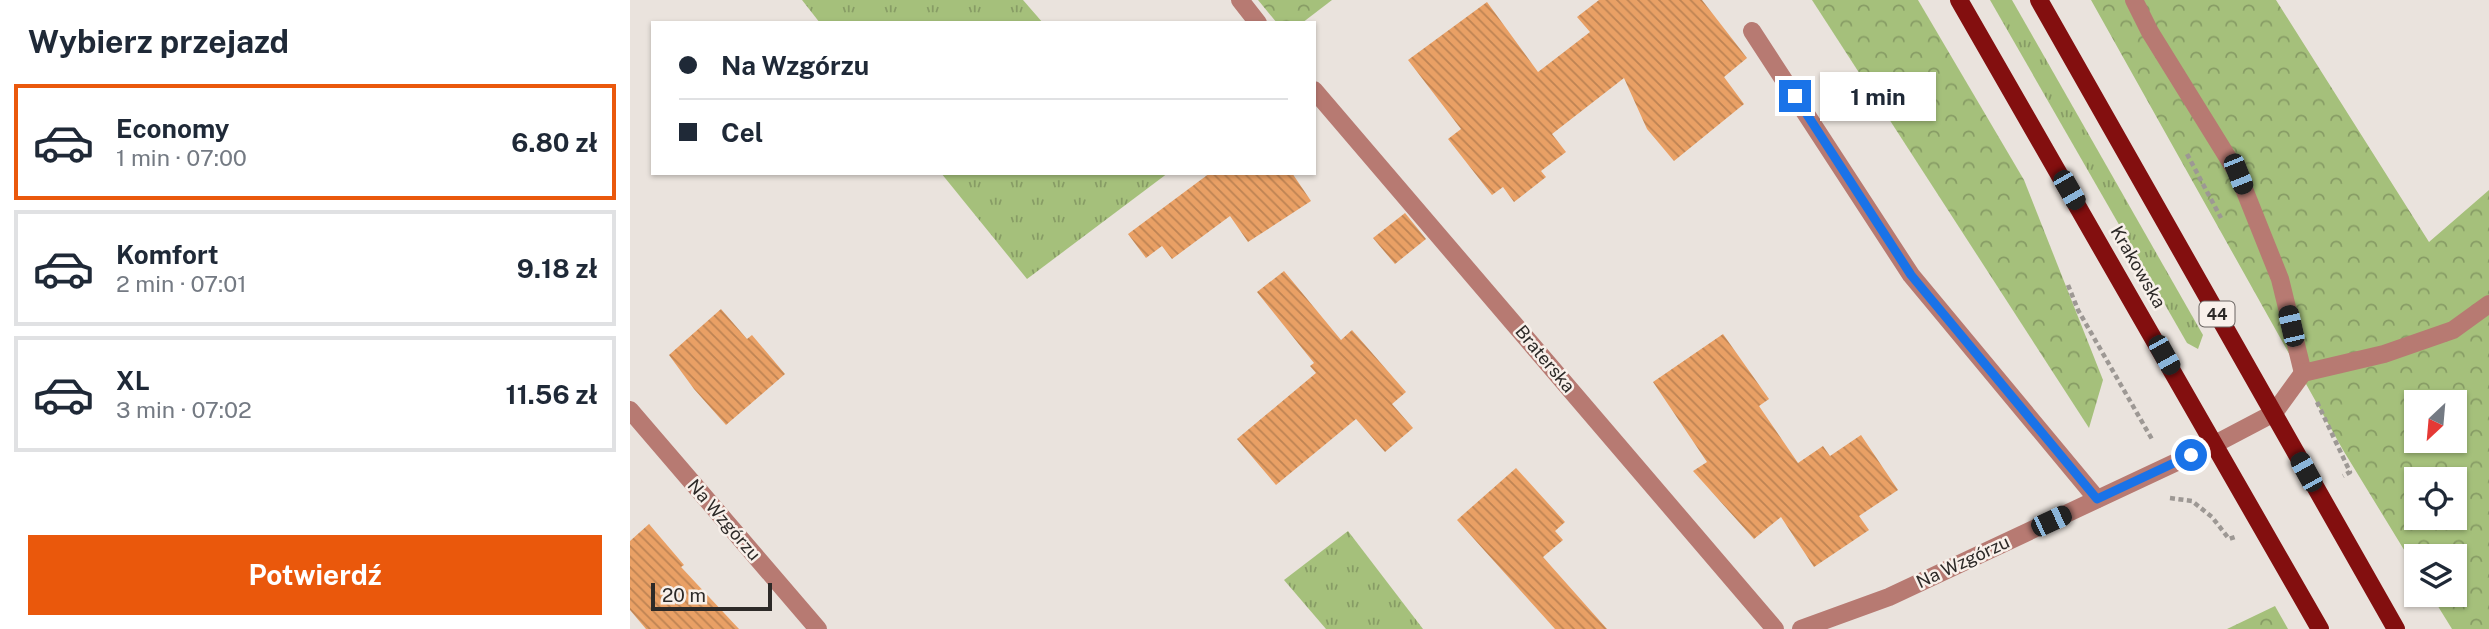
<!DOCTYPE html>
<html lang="pl">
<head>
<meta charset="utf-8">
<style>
  :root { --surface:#fff; --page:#f6f6f7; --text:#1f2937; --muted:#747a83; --line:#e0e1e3; --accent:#ea580c }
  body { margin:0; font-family:"Public Sans",sans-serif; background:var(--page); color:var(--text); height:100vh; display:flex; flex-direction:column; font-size:26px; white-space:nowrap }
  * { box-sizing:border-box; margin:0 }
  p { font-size:23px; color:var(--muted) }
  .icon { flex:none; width:38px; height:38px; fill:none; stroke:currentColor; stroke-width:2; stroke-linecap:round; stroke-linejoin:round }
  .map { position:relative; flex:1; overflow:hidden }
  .drawer { display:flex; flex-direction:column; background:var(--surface); width:630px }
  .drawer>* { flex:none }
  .banner { position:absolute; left:21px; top:21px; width:665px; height:154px; border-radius:0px; box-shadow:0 2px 5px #0004; display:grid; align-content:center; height:154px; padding:0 28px; background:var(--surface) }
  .needle { width:46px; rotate:206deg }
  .fabs { position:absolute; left:1774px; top:390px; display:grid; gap:14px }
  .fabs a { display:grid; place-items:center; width:63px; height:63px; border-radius:0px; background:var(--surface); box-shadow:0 2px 5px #0004; font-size:35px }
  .scale { position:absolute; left:21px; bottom:18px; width:121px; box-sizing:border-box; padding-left:7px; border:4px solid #2d2a28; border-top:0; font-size:19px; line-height:24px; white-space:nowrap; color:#2d2a28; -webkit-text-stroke:5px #f8f0ea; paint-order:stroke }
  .end { position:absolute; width:32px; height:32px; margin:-16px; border:9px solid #1a73e8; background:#fff; box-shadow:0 0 0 4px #fff }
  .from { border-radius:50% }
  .bubble { position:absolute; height:49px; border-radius:0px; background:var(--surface); box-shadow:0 2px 5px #0004; font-size:23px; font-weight:700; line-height:49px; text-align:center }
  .car { position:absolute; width:21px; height:42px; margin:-21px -10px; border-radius:9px; box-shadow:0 0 5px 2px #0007; background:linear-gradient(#222 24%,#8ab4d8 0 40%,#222 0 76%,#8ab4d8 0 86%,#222 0) }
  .banner b { display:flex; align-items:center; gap:24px; height:66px; font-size:26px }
  .banner b+b { border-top:2px solid var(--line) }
  .banner i { width:18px; height:18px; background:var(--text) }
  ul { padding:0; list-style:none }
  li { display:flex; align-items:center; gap:21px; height:116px; margin:0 14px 10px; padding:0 14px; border:4px solid var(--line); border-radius:0px }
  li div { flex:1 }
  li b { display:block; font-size:26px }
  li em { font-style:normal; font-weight:700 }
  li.active { border-color:var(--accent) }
  li>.icon { width:63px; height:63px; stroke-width:1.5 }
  h2 { padding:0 28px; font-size:32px; line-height:84px }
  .button { display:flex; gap:14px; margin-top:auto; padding:14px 28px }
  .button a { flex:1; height:80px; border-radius:0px; background:var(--accent); color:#fff; font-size:28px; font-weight:700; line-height:80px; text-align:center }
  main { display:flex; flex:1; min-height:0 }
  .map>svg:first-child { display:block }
</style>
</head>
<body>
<main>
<section class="drawer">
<h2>Wybierz przejazd</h2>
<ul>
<li class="active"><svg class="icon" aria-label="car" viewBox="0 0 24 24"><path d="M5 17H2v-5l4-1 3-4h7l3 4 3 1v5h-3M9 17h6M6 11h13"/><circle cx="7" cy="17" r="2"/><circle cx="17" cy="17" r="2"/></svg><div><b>Economy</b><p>1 min · 07:00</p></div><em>6.80 zł</em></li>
<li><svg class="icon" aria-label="car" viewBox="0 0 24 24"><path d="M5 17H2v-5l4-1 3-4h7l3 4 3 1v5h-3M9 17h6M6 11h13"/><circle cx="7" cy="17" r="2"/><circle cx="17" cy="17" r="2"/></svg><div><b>Komfort</b><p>2 min · 07:01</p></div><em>9.18 zł</em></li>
<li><svg class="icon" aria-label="car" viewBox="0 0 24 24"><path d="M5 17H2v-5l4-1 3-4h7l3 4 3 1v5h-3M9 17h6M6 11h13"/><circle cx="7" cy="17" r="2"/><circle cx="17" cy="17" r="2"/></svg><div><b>XL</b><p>3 min · 07:02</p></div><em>11.56 zł</em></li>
</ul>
<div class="button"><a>Potwierdź</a></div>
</section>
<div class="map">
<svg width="1859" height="629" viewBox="0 0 1859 629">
  <defs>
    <pattern id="grass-tufts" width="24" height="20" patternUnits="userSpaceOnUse" patternTransform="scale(1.75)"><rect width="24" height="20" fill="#a5c07b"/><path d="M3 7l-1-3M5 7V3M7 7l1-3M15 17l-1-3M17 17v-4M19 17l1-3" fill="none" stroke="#879c65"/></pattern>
    <pattern id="forest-crowns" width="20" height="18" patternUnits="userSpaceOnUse" patternTransform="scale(1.75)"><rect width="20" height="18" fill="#a5c07b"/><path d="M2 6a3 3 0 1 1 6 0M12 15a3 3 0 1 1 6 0" fill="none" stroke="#879c65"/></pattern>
    <pattern id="building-back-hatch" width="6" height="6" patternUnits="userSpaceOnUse" patternTransform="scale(1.75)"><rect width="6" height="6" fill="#e9a065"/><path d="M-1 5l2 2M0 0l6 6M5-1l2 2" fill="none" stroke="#bd8353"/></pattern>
  </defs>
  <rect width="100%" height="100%" fill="#eae3dd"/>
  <g fill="url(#grass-tufts)">
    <path d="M172,0H393L413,23H190Z"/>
    <path d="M1360,0H1382L1573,335L1568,349L1557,343Z"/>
    <path d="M311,173H538L397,279Z"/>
    <path d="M718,531L793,629H696L654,580Z"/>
  </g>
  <g fill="url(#forest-crowns)" fill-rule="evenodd">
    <path d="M628,0H702L672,23H647Z"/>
    <path d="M1182,0H1288L1394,180L1473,380L1459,428Z"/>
    <path d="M1461,0H1646L1799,242L1859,190V629H1822L1801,595H1825V556H1787V571L1713,450ZM1787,402H1825V441H1787ZM1787,480H1825V518H1787Z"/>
    <path d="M1645,606L1658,629H1597Z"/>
  </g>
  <g fill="url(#building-back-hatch)">
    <path d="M969,0H1072L1117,58L1094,77L1114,104L1044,161L1017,129L994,78L922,134L936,152L911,171L916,177L884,202L873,187L862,195L818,139L831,129L778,60L857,2L908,72L960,32L947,17Z"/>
    <path d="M580,173H662L681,201L618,242L600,216L542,259L532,246L516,258L498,234Z"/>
    <path d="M775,213L796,239L765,264L743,238Z"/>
    <path d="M654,271L711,340L722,330L776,392L762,404L783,428L755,452L726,419L646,485L607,439L686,373L680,366L684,363L627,292Z"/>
    <path d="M91,309L117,339L122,335L155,374L96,425L64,389L39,355Z"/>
    <path d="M1093,334L1139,399L1129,406L1168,463L1193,446L1200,456L1231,435L1268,490L1229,516L1239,530L1184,567L1151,517L1124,539L1063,471L1077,462L1023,382Z"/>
    <path d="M886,468L935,522L925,531L933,540L913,557L977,629H925L827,520Z"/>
    <path d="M19,524L54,565L51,567L109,629H16L0,610V541Z"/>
  </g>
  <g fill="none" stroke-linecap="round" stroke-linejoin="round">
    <g stroke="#9d9894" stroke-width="4.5" stroke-dasharray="5 3.5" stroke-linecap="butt">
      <path d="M1557,154L1591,218"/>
      <path d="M1438,285L1448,310L1523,441"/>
      <path d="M1687,402L1720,472L1713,476"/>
      <path d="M1540,498L1562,501L1582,517L1599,539L1605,537"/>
    </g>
    <g stroke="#b77a72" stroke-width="18">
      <path d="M610,0L628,23"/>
      <path d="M1504,0L1520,32L1608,174L1650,279L1673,373"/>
      <path d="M1122,31L1281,275L1467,499"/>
      <path d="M684,90L1145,629"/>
      <path d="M0,410L188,629"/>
      <path d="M1171,629L1259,597L1585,444L1644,413L1673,373L1754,354L1823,330L1859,304"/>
    </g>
    <g stroke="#830f0f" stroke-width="18">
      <path d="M1329,0L1690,629"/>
      <path d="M1409,0L1766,629"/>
    </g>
  </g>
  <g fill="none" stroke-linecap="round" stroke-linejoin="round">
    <path stroke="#1a73e8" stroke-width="9" d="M1165,96L1281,275L1467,499L1561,455"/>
  </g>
  <g text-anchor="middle" stroke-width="5" stroke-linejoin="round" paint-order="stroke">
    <rect fill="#f8f0ea" stroke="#6a6562" stroke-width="2" x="1569.5" y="301.5" width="35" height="25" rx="5"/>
    <g font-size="16" font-weight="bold" fill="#2d2a28">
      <text x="1587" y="320">44</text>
    </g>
    <g font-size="18" fill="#2d2a28" stroke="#f8f0ea">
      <text transform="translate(1508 267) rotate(60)" y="6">Krakowska</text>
      <text transform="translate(915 359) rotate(50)" y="6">Braterska</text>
      <text transform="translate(94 520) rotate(49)" y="6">Na Wzgórzu</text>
      <text transform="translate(1333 562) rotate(-25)" y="6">Na Wzgórzu</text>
    </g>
  </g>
</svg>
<div class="fabs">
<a><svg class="needle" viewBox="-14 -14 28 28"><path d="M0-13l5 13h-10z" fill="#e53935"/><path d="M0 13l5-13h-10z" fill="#747a83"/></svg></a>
<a><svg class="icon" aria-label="locate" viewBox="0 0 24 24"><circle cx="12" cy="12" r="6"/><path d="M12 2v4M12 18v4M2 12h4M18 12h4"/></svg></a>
<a><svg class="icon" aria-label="layers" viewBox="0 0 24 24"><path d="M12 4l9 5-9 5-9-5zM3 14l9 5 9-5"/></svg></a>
</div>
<div class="scale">20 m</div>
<i class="end from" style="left:1561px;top:455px"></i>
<i class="end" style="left:1165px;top:96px"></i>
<div class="bubble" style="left:1190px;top:72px;width:116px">1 min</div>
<i class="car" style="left:1608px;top:174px;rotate:158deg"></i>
<i class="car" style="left:1439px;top:190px;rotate:150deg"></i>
<i class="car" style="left:1661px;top:326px;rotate:347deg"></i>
<i class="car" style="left:1534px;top:355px;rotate:151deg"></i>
<i class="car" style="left:1676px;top:472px;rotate:331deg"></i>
<i class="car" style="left:1421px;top:521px;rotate:65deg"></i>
<div class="banner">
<b><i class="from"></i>Na Wzgórzu</b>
<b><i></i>Cel</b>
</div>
</div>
</main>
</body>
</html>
